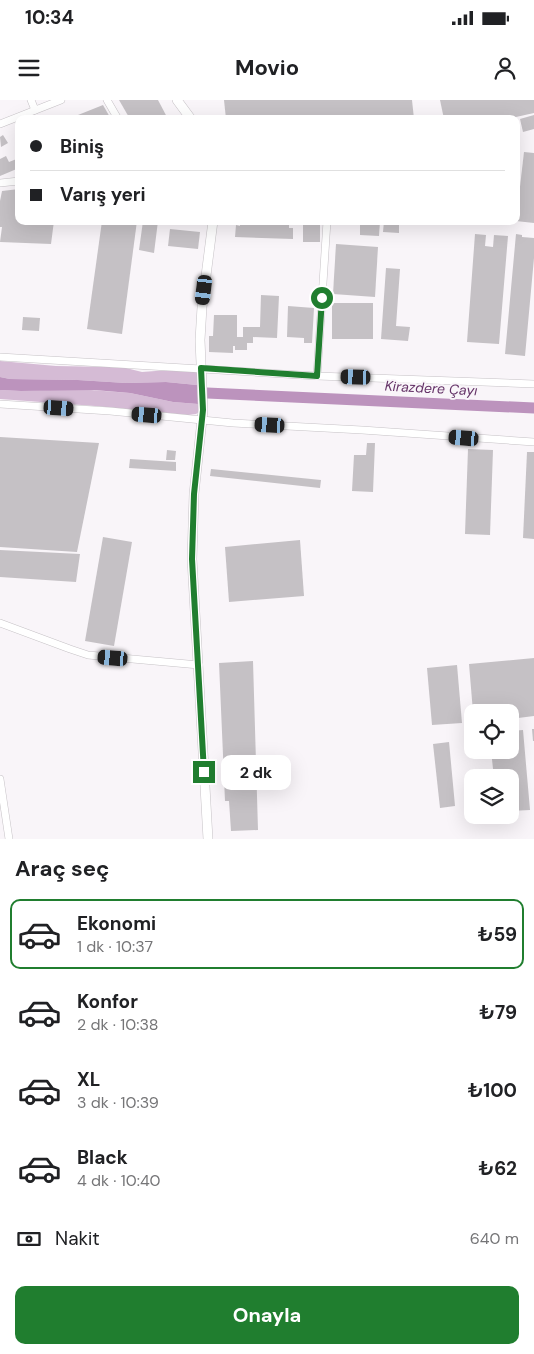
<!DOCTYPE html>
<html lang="tr">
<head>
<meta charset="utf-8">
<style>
  :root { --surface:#fff; --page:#f6f6f6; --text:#202124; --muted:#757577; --line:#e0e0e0; --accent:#207e2f }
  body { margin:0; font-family:"DM Sans",sans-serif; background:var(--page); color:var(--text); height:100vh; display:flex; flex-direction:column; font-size:19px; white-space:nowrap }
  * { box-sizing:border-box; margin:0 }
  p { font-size:16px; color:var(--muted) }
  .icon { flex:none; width:28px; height:28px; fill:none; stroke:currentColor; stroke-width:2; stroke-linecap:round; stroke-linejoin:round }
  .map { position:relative; height:739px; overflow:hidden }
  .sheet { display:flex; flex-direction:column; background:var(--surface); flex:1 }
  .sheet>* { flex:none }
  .hud { position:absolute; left:15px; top:15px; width:505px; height:110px; border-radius:10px; box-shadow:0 5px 20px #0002; display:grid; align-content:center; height:110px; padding:0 15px; background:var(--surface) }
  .controls { position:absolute; left:464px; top:604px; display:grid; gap:10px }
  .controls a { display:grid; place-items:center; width:55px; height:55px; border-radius:10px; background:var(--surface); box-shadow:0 5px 20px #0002; font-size:25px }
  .end { position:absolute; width:22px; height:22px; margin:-11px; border:6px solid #207e2f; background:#fff; box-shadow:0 0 0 2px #fff }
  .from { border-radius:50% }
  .bubble { position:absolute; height:35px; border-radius:10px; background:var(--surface); box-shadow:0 5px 20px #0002; font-size:16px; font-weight:700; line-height:35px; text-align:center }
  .car { position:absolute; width:15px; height:30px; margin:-15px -8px; border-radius:6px; box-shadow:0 0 4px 1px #0007; background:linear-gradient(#222 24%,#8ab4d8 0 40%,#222 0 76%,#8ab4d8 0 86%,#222 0) }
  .hud b { display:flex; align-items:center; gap:18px; height:48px; font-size:19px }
  .hud b+b { border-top:1px solid var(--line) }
  .hud i { width:12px; height:12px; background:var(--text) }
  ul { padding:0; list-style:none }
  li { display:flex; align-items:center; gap:15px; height:70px; margin:0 10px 8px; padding:0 5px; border:2px solid transparent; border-radius:10px }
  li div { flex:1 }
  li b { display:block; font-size:19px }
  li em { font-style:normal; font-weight:700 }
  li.current { border-color:var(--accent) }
  li>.icon { width:45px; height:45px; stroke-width:1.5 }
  h2 { padding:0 15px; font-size:22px; line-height:60px }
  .pay { display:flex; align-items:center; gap:12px; height:55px; padding:0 15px; font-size:19px }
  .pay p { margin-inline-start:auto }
  .action { display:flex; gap:10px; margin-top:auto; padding:10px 15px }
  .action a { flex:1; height:58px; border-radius:10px; background:var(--accent); color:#fff; font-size:20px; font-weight:700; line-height:58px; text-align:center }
  .status { display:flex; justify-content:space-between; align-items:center; height:35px; padding:0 25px; background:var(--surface); direction:ltr }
  .status svg { height:14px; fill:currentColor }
  header { display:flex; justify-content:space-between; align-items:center; height:65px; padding:0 15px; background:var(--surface); font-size:22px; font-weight:700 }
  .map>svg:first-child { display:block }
</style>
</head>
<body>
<div class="status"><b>10:34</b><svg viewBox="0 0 49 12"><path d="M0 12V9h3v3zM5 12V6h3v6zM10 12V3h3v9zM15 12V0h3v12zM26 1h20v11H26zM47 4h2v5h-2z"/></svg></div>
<header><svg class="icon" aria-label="menu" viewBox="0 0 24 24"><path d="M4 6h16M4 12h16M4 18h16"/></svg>Movio<svg class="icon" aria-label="person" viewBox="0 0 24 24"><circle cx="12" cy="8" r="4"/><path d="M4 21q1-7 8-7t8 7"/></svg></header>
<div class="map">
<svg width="534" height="739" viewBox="0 0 534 739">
  <rect width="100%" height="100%" fill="#f9f5f9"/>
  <g fill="#d5bbd5">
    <path d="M0,261L56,266L109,267L126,268L142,272L169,270L197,272V285L166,282L126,283L78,280L10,279L0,277Z"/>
    <path d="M78,289L130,293L173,302L198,304L199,312L196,314L188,315L95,306L0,299V290L21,291Z"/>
  </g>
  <path fill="#bc93bd" d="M0,277L10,279L78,280L126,283L166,282L197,285L198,304L173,302L130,293L94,290L21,291L0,290Z"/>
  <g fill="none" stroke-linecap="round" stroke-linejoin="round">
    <path stroke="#bc93bd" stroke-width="11" d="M207,293L534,308"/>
  </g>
  <g fill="#c5c1c5">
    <path d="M119,0H158L168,19H130Z"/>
    <path d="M224,0H412L414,19H226Z"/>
    <path d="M440,0H534V13L507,19H444Z"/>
    <path d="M103,5L111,19H68Z"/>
    <path d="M534,15V29L523,32L520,19Z"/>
    <path d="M516,18L520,31L516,32Z"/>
    <path d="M3,35L8,43L1,47L0,37Z"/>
    <path d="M524,52L534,53V123L516,121Z"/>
    <path d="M6,56L9,62L19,58V68L0,76V59Z"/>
    <path d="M19,89V121H54L51,144L0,142L2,127H0V101L2,91Z"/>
    <path d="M102,121H137L122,234L87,229Z"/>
    <path d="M143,121H158L154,153L139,150Z"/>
    <path d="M240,121H289V128H293V139L235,137L236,125L240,126Z"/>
    <rect x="303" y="121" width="17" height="21"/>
    <path d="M360,121H380L379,136L360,135Z"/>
    <path d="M384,121H399V133L383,132Z"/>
    <path d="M170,129L200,132L198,149L168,146Z"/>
    <path d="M475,134L486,135L485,146L493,147L494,135L508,136L499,244L467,242Z"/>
    <path d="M516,134L522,135V137L534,138V158L525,256L505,254Z"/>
    <path d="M336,144L378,147L375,197L333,194Z"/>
    <path d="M386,168L400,169L396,226L410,227L408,241L381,239Z"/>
    <path d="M261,195L279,196L277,238L253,237V243H247V250H235V246H233V253L209,252V236H213L214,215H237V237H243V227H260Z"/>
    <rect x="332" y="203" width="41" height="36"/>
    <path d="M288,206L314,208L312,243H304V238L287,237Z"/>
    <path d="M23,217L40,218L39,231L22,230Z"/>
    <path d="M0,337L99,343L77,452L0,447Z"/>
    <path d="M367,343H375L373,392L352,391L354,355H366Z"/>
    <path d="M468,349L493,350L490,435L465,434Z"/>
    <path d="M167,350L176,351L175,360H166Z"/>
    <path d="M527,352H534V439L523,438Z"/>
    <path d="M130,359L176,362V371L129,368Z"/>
    <path d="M211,369L321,380L320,388L210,376Z"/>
    <path d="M103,437L132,442L114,546L85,541Z"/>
    <path d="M300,440L304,496L229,502L225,447Z"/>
    <path d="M0,450L80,454L76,482L0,477Z"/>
    <path d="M534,558V616L510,619V612H473L469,564Z"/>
    <path d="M253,561L258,730L231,731L229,701H225L219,563Z"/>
    <path d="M457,565L462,623L432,625L427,568Z"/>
    <path d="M532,629H534V641H533Z"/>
    <path d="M523,630L530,710L510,711V678H494L491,650H510V631Z"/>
    <path d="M449,642L455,706L440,708L433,644Z"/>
  </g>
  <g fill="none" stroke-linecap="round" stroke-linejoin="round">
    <g stroke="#c6c2c6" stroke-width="8">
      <g id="minor">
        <path d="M31,0L35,10"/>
        <path d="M107,0L118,19"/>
        <path d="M0,24L61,0"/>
        <path d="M0,83L19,81"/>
        <path d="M0,257L317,276L534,284"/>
        <path d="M317,276L327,121"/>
        <path d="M0,304L110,311L233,323L362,330L534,342"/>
        <path d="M0,523L70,549L88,555L199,565"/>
        <path d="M0,679L9,739"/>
      </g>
    </g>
    <g stroke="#c6c2c6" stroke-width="10">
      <g id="tertiary">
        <path d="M177,0L191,19"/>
        <path d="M208,739L192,459L194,394L203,310L200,240L202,207L213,121"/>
      </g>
    </g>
    <use href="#minor" stroke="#fff" stroke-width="7"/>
    <use href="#tertiary" stroke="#fff" stroke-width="9"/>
  </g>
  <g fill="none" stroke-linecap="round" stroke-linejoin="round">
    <path stroke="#207e2f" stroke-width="6" d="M204,672L192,459L194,394L203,310L201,268L317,276L322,198"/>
  </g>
  <g text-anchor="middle" stroke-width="4" stroke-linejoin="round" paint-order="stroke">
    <g font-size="14" font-style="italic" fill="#643267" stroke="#f9f5f9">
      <text transform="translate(431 288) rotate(3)" y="5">Kirazdere Çayı</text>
    </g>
  </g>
</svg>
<div class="controls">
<a><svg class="icon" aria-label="locate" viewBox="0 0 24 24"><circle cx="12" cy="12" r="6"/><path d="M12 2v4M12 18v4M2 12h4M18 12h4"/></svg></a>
<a><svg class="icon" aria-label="layers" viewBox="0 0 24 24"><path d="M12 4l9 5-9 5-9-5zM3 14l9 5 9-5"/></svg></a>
</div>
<i class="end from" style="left:322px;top:198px"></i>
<i class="end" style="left:204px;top:672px"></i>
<div class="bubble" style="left:221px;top:655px;width:70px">2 dk</div>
<i class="car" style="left:204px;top:190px;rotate:187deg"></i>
<i class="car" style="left:356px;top:277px;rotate:272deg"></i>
<i class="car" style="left:59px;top:308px;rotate:94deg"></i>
<i class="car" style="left:147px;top:315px;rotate:275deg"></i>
<i class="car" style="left:270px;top:325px;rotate:273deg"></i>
<i class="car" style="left:464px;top:338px;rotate:275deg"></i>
<i class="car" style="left:113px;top:558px;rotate:275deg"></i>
<div class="hud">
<b><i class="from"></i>Biniş</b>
<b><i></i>Varış yeri</b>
</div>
</div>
<section class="sheet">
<h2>Araç seç</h2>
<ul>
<li class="current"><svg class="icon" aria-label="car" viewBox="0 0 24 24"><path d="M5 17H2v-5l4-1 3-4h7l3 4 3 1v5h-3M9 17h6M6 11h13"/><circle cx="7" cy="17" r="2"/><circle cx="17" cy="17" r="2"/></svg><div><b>Ekonomi</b><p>1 dk · 10:37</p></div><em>₺59</em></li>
<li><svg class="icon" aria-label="car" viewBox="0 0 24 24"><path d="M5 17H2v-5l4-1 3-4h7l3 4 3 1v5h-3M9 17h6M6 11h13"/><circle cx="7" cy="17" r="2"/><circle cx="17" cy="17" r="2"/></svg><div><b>Konfor</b><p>2 dk · 10:38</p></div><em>₺79</em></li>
<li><svg class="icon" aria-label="car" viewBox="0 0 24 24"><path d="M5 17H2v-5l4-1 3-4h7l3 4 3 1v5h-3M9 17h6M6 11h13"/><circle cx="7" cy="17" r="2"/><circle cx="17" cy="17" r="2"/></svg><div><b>XL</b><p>3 dk · 10:39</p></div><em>₺100</em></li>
<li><svg class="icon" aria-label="car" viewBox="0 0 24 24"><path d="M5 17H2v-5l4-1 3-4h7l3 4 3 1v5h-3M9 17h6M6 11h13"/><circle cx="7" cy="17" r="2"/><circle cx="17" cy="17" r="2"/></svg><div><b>Black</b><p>4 dk · 10:40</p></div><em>₺62</em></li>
</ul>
<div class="pay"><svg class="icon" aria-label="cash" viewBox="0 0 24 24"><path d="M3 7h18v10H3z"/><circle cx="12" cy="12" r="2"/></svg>Nakit<p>640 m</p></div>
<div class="action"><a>Onayla</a></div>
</section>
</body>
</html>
